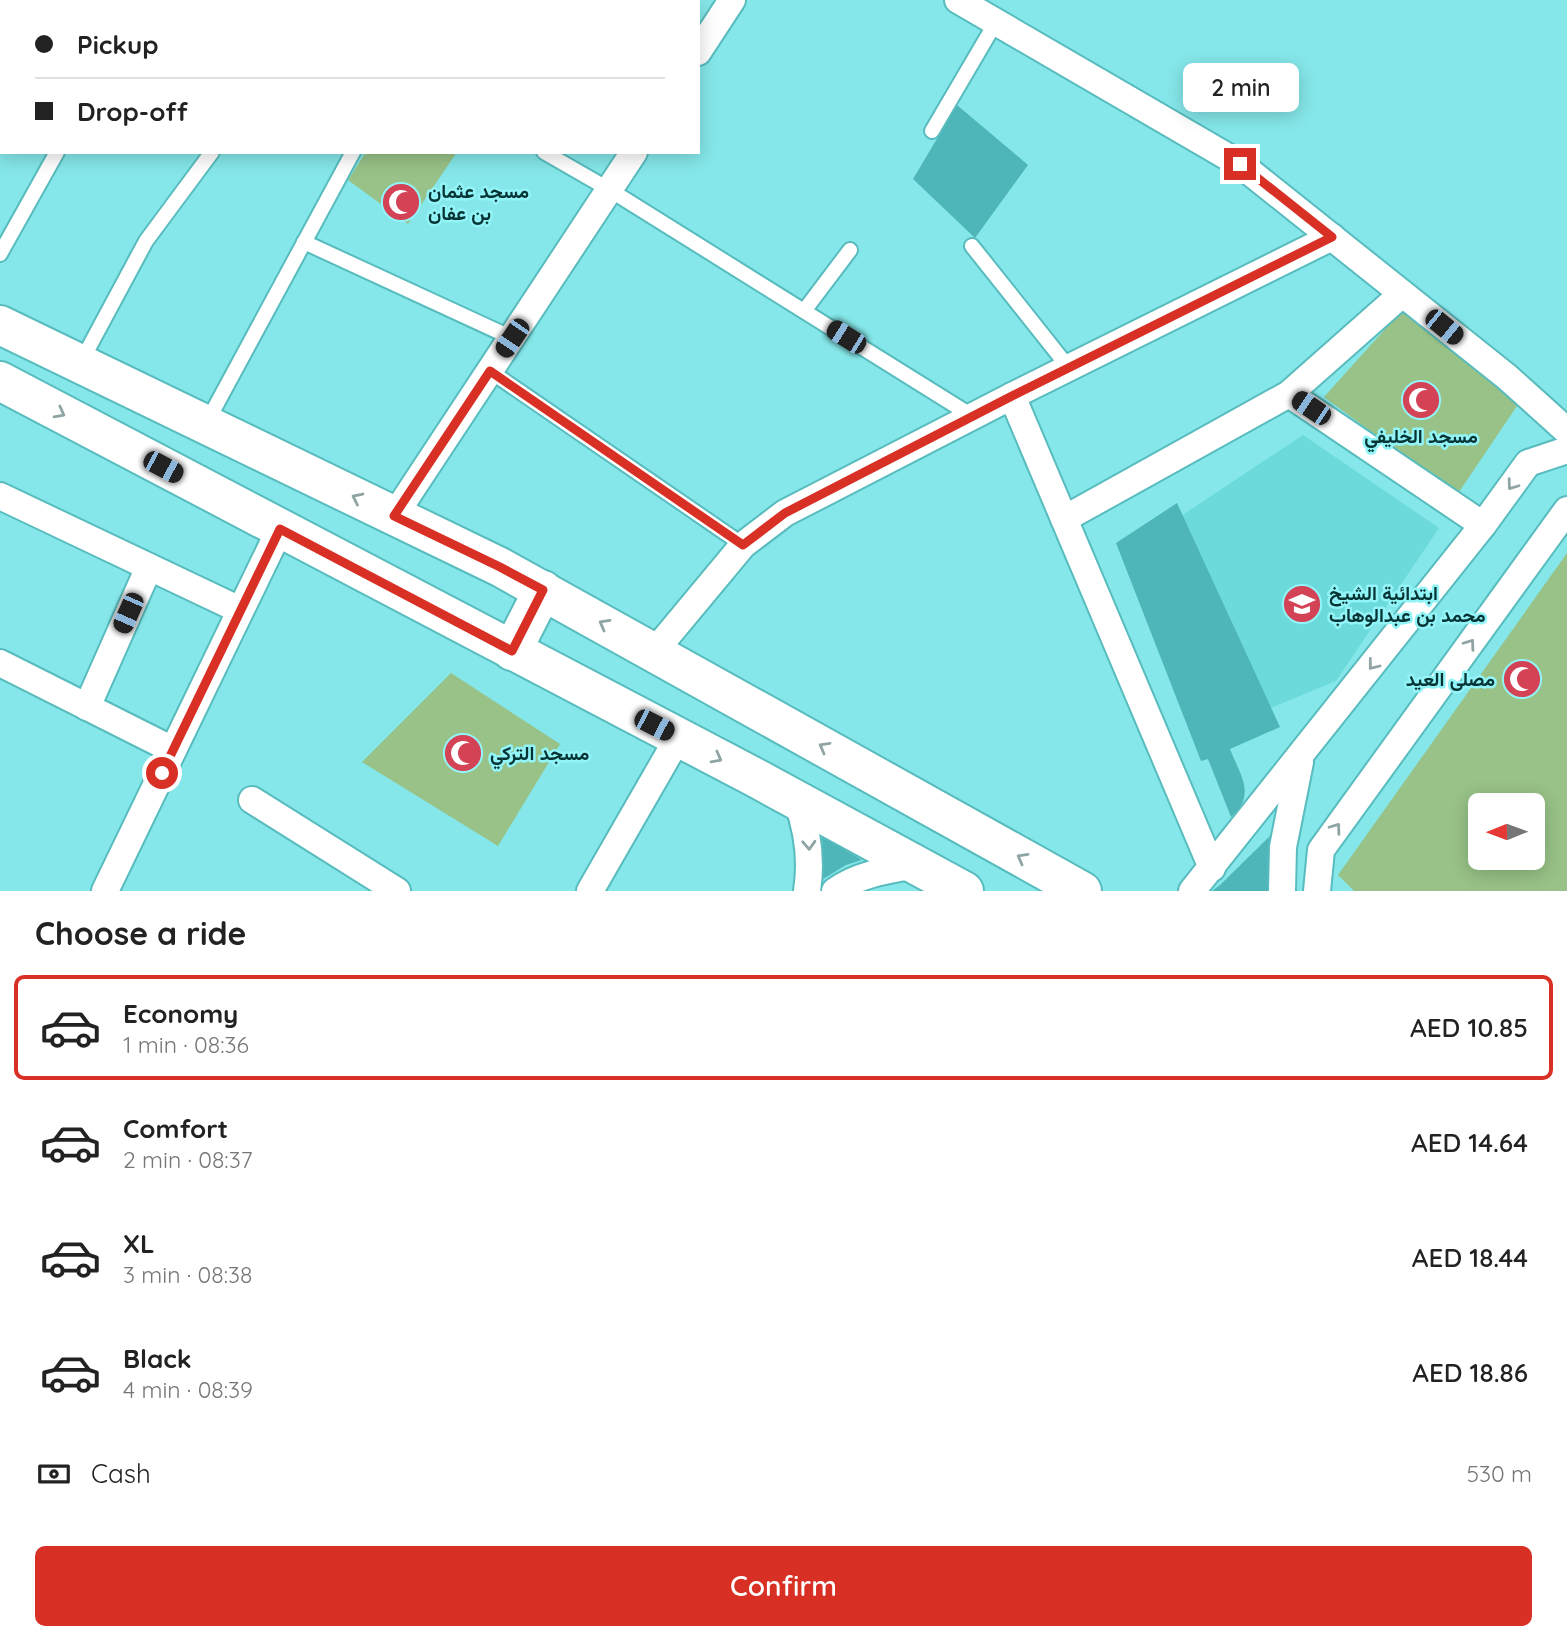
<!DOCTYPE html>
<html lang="en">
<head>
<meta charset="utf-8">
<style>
  :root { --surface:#fff; --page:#f6f6f6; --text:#222; --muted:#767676; --line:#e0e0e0; --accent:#d93025 }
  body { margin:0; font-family:Quicksand,Vazirmatn,sans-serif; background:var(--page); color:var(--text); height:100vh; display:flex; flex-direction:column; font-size:26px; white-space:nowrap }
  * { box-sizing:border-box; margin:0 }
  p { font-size:23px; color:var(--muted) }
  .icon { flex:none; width:38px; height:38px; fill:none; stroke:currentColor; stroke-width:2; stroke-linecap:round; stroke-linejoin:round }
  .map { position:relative; height:891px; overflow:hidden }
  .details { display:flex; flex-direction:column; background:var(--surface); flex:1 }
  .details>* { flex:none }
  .top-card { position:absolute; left:0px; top:0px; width:700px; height:154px; box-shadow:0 4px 18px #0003; display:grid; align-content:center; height:154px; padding:0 35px; background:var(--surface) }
  .needle { width:46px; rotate:269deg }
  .buttons { position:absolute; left:1468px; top:793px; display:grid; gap:14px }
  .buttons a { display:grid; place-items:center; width:77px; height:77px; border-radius:10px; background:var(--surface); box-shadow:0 4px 18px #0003; font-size:35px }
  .end { position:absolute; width:32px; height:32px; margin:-16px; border:9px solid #d93025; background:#fff; box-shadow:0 0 0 4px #fff }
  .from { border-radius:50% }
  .bubble { position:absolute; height:49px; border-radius:10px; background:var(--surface); box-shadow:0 4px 18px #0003; font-size:23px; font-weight:600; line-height:49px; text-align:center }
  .car { position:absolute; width:21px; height:42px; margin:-21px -10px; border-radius:9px; box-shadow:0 0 5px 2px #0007; background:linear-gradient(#222 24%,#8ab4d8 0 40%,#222 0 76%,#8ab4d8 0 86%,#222 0) }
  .top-card b { display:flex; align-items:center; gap:24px; height:66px; font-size:26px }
  .top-card b+b { border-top:2px solid var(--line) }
  .top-card i { width:18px; height:18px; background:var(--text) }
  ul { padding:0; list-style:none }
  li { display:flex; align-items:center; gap:21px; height:105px; margin:0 14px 10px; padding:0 21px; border:4px solid transparent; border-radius:10px }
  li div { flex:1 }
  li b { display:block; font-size:26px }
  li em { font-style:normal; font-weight:600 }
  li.current { border-color:var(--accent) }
  li>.icon { width:63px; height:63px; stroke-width:1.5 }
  h2 { padding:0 35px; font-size:32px; line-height:84px }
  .pay { display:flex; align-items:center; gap:18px; height:77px; padding:0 35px; font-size:26px }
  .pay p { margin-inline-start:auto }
  .action { display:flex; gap:14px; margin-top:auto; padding:14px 35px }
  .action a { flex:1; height:80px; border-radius:10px; background:var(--accent); color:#fff; font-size:28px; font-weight:600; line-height:80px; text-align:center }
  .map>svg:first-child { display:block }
</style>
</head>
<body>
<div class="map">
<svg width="1567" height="891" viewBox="0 0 1567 891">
  <rect width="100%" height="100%" fill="#85e7e9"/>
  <path fill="#6cd9db" d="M1303,435L1439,528L1336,681L1266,710L1175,520Z"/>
  <g fill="#4eb6b9">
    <path d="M957,105L1028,165L975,238L913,179Z"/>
    <path d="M1177,503L1280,727L1230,749C1240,775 1257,795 1231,817L1208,759L1201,761L1116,543Z"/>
    <path d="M1272,834L1268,891H1212L1220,885Z"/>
    <path d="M822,836L862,860L846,865L820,881L823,854Z"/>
  </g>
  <g fill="#98c287" fill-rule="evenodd">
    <path d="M366,152H457L408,224L348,180Z"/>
    <path d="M1404,308L1519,403L1457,495L1324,397Z"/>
    <path d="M1567,553V891H1354L1338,875ZM1480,805H1533V858H1480Z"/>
    <path d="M451,673L560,744L498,846L362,762Z"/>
  </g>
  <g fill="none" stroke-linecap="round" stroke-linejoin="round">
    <g stroke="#58bcbe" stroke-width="18">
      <g id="lane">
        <path d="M280,0L283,2"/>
        <path d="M153,2L154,0"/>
        <path d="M313,2L314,0"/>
        <path d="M932,131L996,22"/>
        <path d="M544,152L610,190L972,416"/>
        <path d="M304,242L512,338"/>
        <path d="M972,246L1069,368"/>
        <path d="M0,254L57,152"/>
        <path d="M804,311L850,250"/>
        <path d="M81,362L146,241L212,152"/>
        <path d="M490,371L743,545"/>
        <path d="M207,422L353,152"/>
      </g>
    </g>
    <g stroke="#58bcbe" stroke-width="30">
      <g id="street">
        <path d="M958,0L1240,164L1507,377L1567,431"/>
        <path d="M698,52L732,0"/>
        <path d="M1289,394L1483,525"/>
        <path d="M1012,396L1212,868"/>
        <path d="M0,496L240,610"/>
        <path d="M394,516L634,152"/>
        <path d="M1064,519L1289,394L1402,294"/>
        <path d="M654,652L743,545L785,513L1012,396L1332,237"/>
        <path d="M0,663L173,750"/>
        <path d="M87,707L149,567"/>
        <path d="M252,800L397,891"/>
        <path d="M797,801C808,831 812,859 807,891"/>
        <path d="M105,891L280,529"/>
        <path d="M590,891L678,738"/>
        <path d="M835,891C859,874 888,870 916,865"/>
        <path d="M1192,891L1483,525L1528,463L1567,450"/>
        <path d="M1282,891L1283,847L1300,762"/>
        <path d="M1317,891L1321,850L1567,510"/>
      </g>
    </g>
    <g stroke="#58bcbe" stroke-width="42">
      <g id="secondary">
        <path d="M0,325L500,567L1082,891"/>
        <path d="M0,381L756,778L964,891"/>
        <path d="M512,651L543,590"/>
      </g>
    </g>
    <use href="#lane" stroke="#fff" stroke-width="14"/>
    <use href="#street" stroke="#fff" stroke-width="26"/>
    <use href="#secondary" stroke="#fff" stroke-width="38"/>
  </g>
  <defs><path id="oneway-chevron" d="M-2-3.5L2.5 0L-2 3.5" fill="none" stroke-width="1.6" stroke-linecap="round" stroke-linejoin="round" transform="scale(1.75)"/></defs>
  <g stroke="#8fa4a4">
    <use href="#oneway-chevron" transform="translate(60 413) rotate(28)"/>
    <use href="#oneway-chevron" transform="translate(1512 485) rotate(126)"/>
    <use href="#oneway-chevron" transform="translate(357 498) rotate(-154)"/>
    <use href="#oneway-chevron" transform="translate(604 624) rotate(-151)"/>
    <use href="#oneway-chevron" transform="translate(1470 644) rotate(-54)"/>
    <use href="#oneway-chevron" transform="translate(1373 665) rotate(128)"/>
    <use href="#oneway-chevron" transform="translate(824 747) rotate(-151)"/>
    <use href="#oneway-chevron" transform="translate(717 758) rotate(28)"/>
    <use href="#oneway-chevron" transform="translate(1336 828) rotate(-54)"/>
    <use href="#oneway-chevron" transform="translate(809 845) rotate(87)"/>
    <use href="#oneway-chevron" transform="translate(1022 858) rotate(-151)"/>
  </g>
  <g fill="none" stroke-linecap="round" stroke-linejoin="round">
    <path stroke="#d93025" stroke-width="9" d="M162,773L280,529L512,651L543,590L500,567L394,516L490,371L743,545L785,513L1012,396L1332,237L1240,164"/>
  </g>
  <defs>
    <g id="mosque-disc" transform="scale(2.0125)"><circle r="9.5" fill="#d34255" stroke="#92f4f6"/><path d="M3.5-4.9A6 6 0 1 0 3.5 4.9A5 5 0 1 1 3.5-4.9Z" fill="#fff"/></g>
    <g id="school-disc" transform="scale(2.0125)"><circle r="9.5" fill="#d34255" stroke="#92f4f6"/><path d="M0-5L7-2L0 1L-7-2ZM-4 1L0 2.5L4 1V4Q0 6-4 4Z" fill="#fff"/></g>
  </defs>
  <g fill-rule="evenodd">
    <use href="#mosque-disc" x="401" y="202"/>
    <use href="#mosque-disc" x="1421" y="400"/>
    <use href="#school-disc" x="1302" y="604"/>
    <use href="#mosque-disc" x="1522" y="679"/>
    <use href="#mosque-disc" x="463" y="753"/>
  </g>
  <g text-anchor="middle" stroke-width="5" stroke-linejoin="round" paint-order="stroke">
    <g font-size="19" font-weight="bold" fill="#063435" stroke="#92f4f6" text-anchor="start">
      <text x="428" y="198">مسجد عثمان<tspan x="428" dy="22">بن عفان</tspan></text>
      <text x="1421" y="443" text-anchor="middle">مسجد الخليفي</text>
      <text x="1329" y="600">ابتدائية الشيخ<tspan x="1329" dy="22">محمد بن عبدالوهاب</tspan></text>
      <text x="1495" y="686" text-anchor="end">مصلى العيد</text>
      <text x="490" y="760">مسجد التركي</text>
    </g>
  </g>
</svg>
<div class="buttons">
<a><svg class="needle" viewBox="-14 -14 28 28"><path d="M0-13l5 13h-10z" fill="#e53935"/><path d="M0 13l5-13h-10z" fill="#767676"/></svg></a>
</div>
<i class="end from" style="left:162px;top:773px"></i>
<i class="end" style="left:1240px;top:164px"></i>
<div class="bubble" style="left:1183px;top:63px;width:116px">2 min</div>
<i class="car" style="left:1444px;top:327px;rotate:129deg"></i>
<i class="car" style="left:846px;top:337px;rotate:302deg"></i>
<i class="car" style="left:512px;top:338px;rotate:214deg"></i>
<i class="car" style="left:1311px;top:408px;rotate:304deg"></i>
<i class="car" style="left:163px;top:467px;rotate:118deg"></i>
<i class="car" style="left:128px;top:613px;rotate:204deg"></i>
<i class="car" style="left:654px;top:725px;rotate:117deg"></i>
<div class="top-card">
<b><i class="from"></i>Pickup</b>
<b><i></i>Drop-off</b>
</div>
</div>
<section class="details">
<h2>Choose a ride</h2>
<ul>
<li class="current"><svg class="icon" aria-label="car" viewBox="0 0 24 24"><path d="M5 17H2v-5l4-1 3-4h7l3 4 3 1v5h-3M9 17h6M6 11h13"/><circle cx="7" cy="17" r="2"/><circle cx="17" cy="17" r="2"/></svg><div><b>Economy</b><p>1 min · 08:36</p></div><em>AED 10.85</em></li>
<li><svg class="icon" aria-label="car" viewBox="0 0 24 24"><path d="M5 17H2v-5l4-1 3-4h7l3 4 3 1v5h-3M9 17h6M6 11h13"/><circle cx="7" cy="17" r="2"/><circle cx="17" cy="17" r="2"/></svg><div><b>Comfort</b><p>2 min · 08:37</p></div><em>AED 14.64</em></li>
<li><svg class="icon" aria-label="car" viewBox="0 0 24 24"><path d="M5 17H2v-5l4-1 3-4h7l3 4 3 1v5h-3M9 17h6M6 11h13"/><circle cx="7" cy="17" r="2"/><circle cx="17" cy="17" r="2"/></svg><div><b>XL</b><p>3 min · 08:38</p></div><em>AED 18.44</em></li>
<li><svg class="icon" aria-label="car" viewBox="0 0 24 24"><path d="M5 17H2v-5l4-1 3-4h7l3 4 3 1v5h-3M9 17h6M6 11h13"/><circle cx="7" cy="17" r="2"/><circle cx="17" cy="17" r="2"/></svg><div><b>Black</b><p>4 min · 08:39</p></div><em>AED 18.86</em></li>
</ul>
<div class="pay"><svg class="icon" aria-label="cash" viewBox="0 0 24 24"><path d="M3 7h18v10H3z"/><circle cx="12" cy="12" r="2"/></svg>Cash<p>530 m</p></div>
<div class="action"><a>Confirm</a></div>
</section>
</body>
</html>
